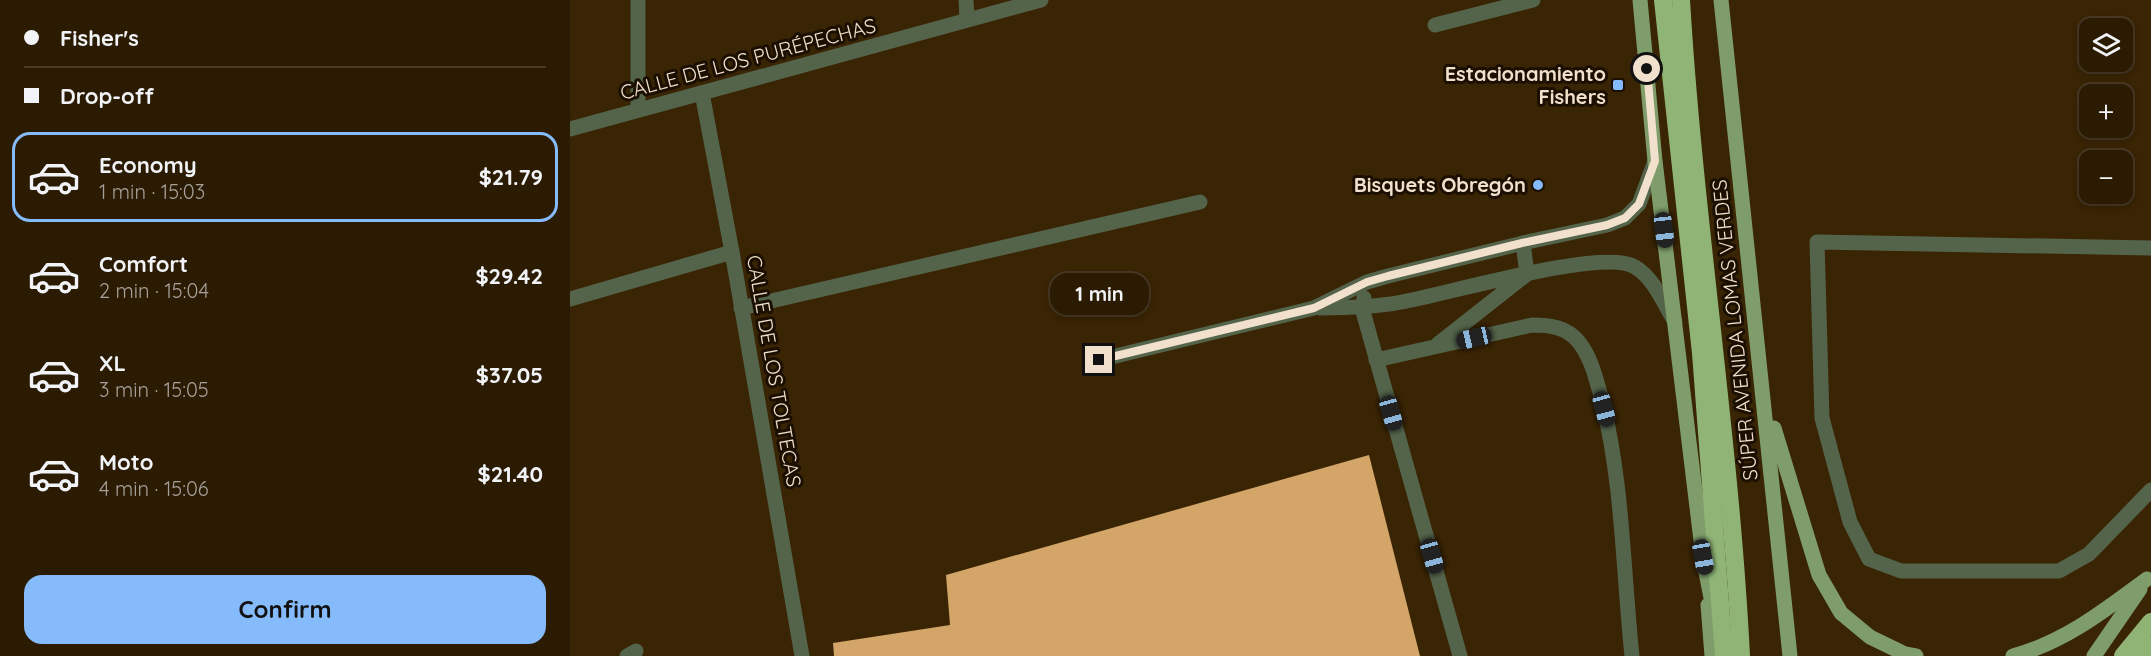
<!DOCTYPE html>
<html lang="en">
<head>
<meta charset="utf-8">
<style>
  :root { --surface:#2b1b03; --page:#372812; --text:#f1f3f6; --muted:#a6a19a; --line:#473925; --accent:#86bbfb }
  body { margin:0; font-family:Quicksand,sans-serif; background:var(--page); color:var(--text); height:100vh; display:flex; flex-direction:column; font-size:22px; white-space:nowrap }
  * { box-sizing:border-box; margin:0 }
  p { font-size:20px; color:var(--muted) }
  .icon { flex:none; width:33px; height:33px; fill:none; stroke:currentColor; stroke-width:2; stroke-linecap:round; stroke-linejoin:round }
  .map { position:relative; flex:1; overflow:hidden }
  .panel { display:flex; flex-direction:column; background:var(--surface); width:570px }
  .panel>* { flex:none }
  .banner { display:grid; align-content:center; height:132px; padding:0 24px; background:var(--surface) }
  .fabs { position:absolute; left:1509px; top:18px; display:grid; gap:12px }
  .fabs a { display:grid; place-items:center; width:54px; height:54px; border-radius:12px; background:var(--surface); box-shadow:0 3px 9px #0003,0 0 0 2px var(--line); font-size:30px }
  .end { position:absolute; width:27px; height:27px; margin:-14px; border:8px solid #f1e0cb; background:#111; box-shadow:0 0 0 3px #111 }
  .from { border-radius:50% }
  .bubble { position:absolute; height:42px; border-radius:18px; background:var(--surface); box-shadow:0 3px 9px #0003,0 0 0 2px var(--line); font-size:20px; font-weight:700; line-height:42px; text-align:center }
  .car { position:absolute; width:18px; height:36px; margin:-18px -9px; border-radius:8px; box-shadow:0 0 4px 2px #0007; background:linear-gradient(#222 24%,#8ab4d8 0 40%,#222 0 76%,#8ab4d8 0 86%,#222 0) }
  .banner b { display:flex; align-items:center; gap:21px; height:57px; font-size:22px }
  .banner b+b { border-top:2px solid var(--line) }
  .banner i { width:15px; height:15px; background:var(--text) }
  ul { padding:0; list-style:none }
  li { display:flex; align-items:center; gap:18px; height:90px; margin:0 12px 9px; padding:0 12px; border:3px solid transparent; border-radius:18px }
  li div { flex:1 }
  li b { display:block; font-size:22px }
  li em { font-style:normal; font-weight:700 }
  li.selected { border-color:var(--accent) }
  li>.icon { width:54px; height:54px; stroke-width:1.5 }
  .button { display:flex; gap:12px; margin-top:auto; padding:12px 24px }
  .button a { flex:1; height:69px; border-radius:18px; background:var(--accent); color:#111; font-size:24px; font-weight:700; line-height:69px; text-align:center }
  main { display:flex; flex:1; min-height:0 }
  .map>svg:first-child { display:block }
</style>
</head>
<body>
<main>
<section class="panel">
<div class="banner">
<b><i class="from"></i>Fisher's</b>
<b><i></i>Drop-off</b>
</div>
<ul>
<li class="selected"><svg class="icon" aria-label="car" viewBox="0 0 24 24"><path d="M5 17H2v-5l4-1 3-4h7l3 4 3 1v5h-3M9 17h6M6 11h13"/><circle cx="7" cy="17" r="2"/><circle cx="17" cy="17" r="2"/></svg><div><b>Economy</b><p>1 min · 15:03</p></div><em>$21.79</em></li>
<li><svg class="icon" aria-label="car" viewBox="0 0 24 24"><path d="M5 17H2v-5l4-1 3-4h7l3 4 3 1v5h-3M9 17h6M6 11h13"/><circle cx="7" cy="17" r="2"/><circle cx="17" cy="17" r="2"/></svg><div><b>Comfort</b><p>2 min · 15:04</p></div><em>$29.42</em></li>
<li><svg class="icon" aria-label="car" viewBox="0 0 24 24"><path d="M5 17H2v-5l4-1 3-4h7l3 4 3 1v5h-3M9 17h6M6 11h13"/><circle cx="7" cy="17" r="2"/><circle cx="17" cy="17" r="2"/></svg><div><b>XL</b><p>3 min · 15:05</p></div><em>$37.05</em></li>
<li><svg class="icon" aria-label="car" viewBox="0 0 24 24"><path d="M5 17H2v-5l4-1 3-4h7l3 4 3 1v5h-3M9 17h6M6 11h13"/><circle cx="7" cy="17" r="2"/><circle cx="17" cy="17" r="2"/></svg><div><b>Moto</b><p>4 min · 15:06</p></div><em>$21.40</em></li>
</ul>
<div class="button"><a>Confirm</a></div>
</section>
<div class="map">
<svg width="1581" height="656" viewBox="0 0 1581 656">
  <rect width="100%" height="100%" fill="#392404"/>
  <path fill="#d3a568" d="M799,455L850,656H264L263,643L380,625L376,575Z"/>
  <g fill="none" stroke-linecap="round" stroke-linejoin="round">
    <g stroke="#54644b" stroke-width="15">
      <path d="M396,0L397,20"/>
      <path d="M865,25L963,0"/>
      <path d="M132,93L162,252L232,656"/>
      <path d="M68,110V0"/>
      <path d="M0,129L471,0"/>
      <path d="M1581,248L1247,242L1252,418L1280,522L1299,559L1331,571H1489L1519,554L1581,490"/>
      <path d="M794,298L792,308L890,656"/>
      <path d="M0,299L162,252"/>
      <path d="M171,308L630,202"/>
      <path d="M750,308C778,308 805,307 832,302C874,295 1034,247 1065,267C1084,278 1094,304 1105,322"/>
      <path d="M868,344L957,274L953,243"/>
      <path d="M529,360L744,308L797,282L818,276L953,243L1037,225L1055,218L1069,204L1085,161"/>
      <path d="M806,360L962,325C980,325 996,327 1008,341C1022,358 1026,380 1032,400C1053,484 1053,571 1062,656"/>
      <path d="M57,656L66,651"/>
    </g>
    <g stroke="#7e9d6a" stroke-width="15">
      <path d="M1070,0L1085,161L1133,557L1144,613"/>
      <path d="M1151,0L1220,656"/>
      <path d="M1204,428L1249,575L1271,613L1300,637L1335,654L1346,656"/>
      <path d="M1138,605L1142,656"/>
      <path d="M1443,656C1495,642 1535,610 1577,579"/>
      <path d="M1524,656L1570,589"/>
    </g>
    <g stroke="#8fb476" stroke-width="18">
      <path d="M1093,0L1131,353L1154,656"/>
      <path d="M1111,0C1124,219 1160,437 1171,656"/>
      <path d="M1553,656L1581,622"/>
      <path d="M1573,656L1581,646"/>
    </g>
  </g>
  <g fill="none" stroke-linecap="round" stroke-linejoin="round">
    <path stroke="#f1e0cb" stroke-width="8" d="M529,360L744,308L797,282L818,276L952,243L1037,225L1055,218L1069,204L1085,161L1077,69"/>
  </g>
  <g fill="#86bbfb" stroke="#1b0f02" stroke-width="2">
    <rect x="1042" y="79" width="12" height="12" rx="3"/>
    <circle cx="968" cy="185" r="6"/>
  </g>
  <g text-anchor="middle" stroke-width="6" stroke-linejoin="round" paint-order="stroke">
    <g font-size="20" fill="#f1e0cb" stroke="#1b0f02">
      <text transform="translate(178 59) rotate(-15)" y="7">CALLE DE LOS PURÉPECHAS</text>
      <text transform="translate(1165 330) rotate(-96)" y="7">SÚPER AVENIDA LOMAS VERDES</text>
      <text transform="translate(204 371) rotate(80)" y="7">CALLE DE LOS TOLTECAS</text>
    </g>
    <g font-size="20" font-weight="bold" fill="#f1e0cb" stroke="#1b0f02" text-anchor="end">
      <text x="1036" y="81">Estacionamiento<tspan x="1036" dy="23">Fishers</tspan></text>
      <text x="956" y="192">Bisquets Obregón</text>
    </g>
  </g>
</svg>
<div class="fabs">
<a><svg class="icon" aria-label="layers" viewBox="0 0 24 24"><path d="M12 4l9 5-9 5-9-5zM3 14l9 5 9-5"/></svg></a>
<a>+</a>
<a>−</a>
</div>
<i class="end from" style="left:1077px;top:69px"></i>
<i class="end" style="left:529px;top:360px"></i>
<div class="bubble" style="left:480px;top:273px;width:99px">1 min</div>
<i class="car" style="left:1094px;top:230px;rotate:173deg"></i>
<i class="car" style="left:904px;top:338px;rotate:257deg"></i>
<i class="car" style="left:1034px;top:409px;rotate:165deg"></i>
<i class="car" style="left:821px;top:413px;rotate:164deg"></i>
<i class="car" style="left:862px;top:556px;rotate:164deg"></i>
<i class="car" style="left:1133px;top:557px;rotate:170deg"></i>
</div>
</main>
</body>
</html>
